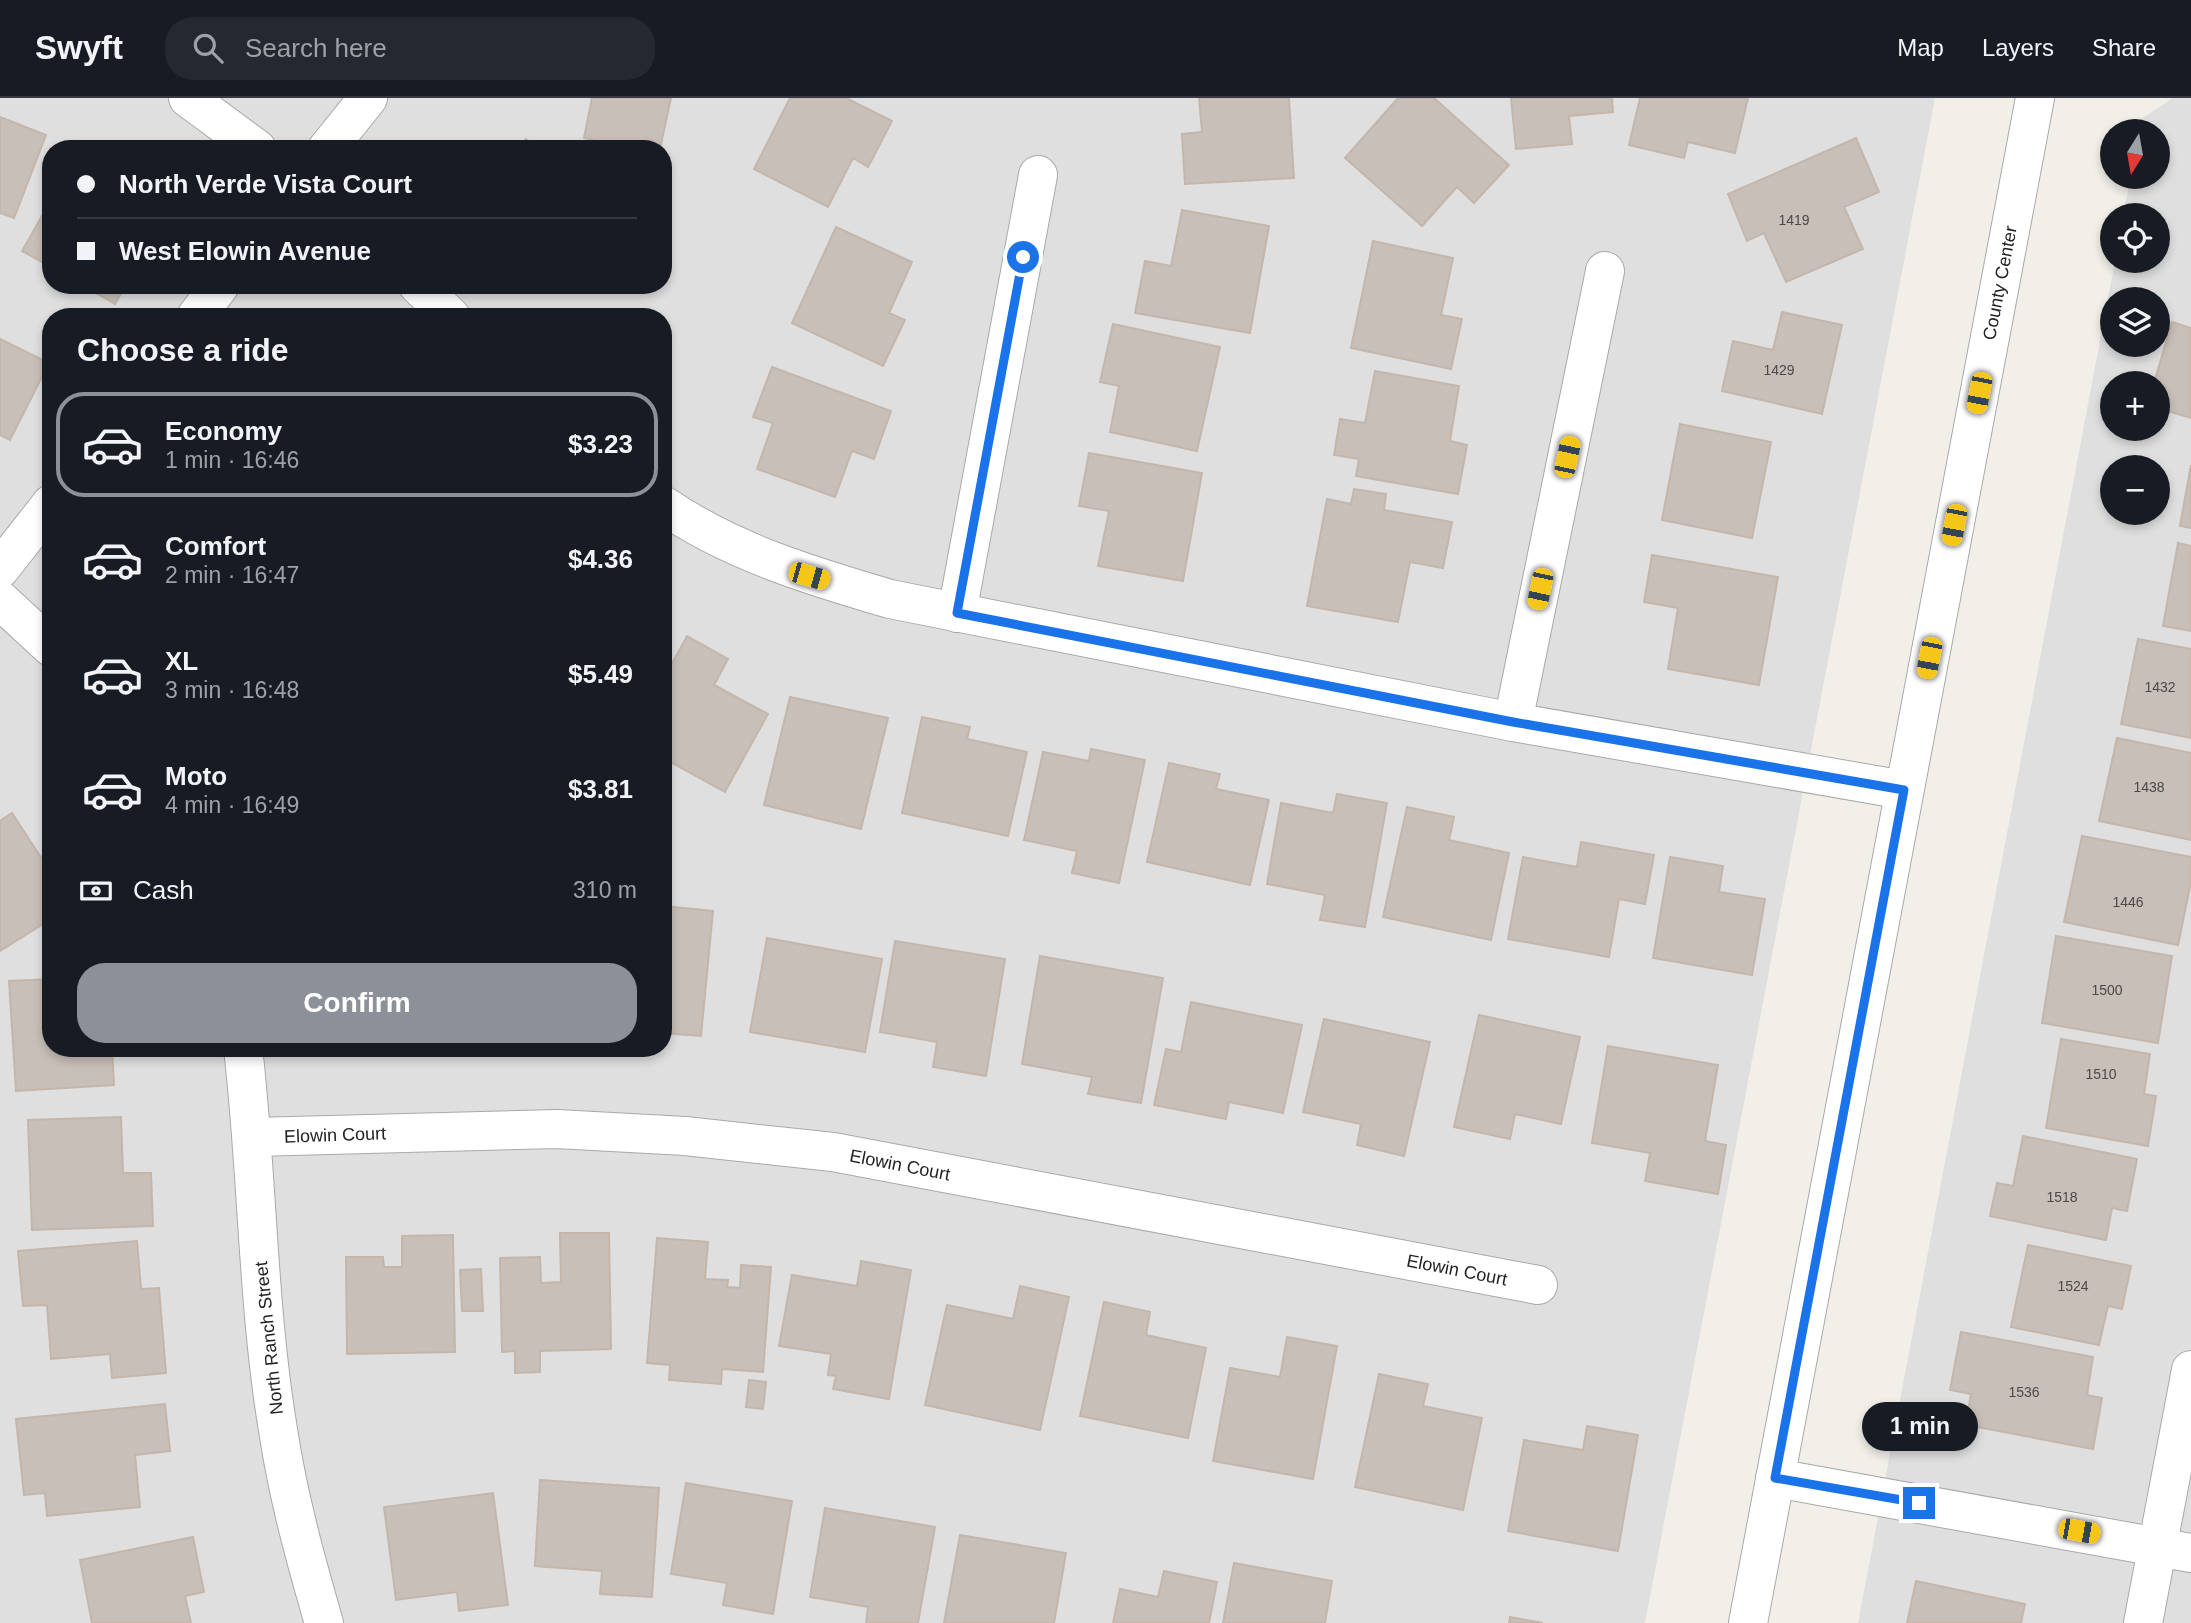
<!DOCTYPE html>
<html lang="en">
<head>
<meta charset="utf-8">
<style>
  :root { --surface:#171b24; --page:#242831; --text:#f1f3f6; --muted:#9ea1a6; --line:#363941; --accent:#8c9099 }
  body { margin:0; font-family:Arial,sans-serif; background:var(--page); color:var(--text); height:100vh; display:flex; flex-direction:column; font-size:26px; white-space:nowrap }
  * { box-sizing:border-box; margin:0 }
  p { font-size:23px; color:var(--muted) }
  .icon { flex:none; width:38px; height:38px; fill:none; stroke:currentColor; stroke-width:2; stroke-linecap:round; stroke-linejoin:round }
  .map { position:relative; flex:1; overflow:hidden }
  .details { position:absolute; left:42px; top:210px; width:630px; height:749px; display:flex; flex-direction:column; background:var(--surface); border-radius:28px; box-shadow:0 4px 10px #0003 }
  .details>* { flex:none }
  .hud { position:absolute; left:42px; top:42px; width:630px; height:154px; border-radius:28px; box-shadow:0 4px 10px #0003; display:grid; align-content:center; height:154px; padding:0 35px; background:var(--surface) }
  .needle { width:46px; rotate:191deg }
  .tools { position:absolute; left:2100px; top:21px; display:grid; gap:14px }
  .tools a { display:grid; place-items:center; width:70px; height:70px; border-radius:50%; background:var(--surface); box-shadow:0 4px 10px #0003; font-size:35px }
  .end { position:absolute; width:32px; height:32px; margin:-16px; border:9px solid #1a73e8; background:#fff; box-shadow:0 0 0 4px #fff }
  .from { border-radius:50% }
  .bubble { position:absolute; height:49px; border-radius:24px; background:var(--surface); box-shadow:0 4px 10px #0003; font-size:23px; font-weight:700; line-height:49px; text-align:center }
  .car { position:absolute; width:21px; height:42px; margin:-21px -10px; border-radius:9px; box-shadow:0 0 5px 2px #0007; background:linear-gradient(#f5c518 24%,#345 0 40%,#f5c518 0 76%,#345 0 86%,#f5c518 0) }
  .hud b { display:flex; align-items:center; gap:24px; height:66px; font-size:26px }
  .hud b+b { border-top:2px solid var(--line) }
  .hud i { width:18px; height:18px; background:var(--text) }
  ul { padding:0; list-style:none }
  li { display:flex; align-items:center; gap:21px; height:105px; margin:0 14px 10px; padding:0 21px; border:4px solid transparent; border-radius:28px }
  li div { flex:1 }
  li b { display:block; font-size:26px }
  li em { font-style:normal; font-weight:700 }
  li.active { border-color:var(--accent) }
  li>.icon { width:63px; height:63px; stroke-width:1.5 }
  h2 { padding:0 35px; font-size:32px; line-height:84px }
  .pay { display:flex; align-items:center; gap:18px; height:77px; padding:0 35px; font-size:26px }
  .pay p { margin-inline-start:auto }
  .button { display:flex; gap:14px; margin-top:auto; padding:14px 35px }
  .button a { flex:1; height:80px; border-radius:28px; background:var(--accent); color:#fff; font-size:28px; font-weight:700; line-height:80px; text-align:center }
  header { display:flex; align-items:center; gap:42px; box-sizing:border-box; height:98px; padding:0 35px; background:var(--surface); border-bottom:2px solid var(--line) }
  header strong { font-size:33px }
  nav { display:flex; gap:38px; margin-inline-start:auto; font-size:24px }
  .search { width:490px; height:63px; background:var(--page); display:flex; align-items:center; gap:18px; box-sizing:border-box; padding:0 24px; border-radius:28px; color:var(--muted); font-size:26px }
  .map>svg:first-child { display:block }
</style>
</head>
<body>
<header>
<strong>Swyft</strong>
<div class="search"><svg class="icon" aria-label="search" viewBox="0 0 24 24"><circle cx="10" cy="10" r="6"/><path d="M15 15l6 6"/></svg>Search here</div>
<nav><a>Map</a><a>Layers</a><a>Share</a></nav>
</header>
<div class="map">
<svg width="2191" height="1525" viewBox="0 0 2191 1525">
  <rect width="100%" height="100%" fill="#f2efe9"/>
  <g fill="#e0dfdf" fill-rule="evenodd">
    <path d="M0,0H1935L1645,1525H0ZM51,51H663V187H51ZM51,219H663V950H51Z"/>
    <path d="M2173,0H2191V1525H1858L2115,163H2158V117H2123L2131,79H2158V33H2139L2141,21ZM2112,201H2158V247H2112ZM2112,285H2158V331H2112ZM2112,369H2158V415H2112Z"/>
  </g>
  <g fill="#c7bfb8" stroke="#c4b6ab" stroke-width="2">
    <path d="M592,0H671L660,51H634L584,40Z"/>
    <path d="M790,0H846L892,23L868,69L853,60L828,109L754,71Z"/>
    <path d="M1199,0H1289L1294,80L1185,86L1182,36L1202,34Z"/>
    <path d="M1398,0H1434L1509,67L1474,105L1457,89L1422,128L1345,60Z"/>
    <path d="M1511,0H1612L1613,14L1569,18L1572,46L1516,51Z"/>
    <path d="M1640,0H1748L1735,55L1688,44L1684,60L1629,47Z"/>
    <path d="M0,19L46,37L14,120L0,115Z"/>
    <path d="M1856,40L1879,94L1844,109L1863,151L1786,184L1764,135L1747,143L1728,96Z"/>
    <path d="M526,41L541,51H520Z"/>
    <path d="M51,102V169L22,153Z"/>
    <path d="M1182,112L1269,128L1250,235L1135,215L1145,163L1171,168Z"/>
    <path d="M836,129L912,164L889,215L905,222L883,268L792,225Z"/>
    <path d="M1373,143L1453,160L1441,217L1462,221L1451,271L1351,250Z"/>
    <path d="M82,187H126L115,206Z"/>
    <path d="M1782,214L1842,227L1822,316L1722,293L1733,243L1773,252Z"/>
    <path d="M2172,224L2191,230V320L2158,310V285H2154Z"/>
    <path d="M1113,226L1220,249L1197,353L1110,334L1119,288L1100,284Z"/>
    <path d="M0,241L49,265L10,342L0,337Z"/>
    <path d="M772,269L891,313L874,361L852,353L835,399L757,371L773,325L753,319Z"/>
    <path d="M1375,273L1459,288L1450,343L1467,347L1458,396L1356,378L1359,361L1334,357L1340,321L1365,325Z"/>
    <path d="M1680,326L1771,344L1752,440L1662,422Z"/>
    <path d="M1089,355L1202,375L1183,483L1098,468L1109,413L1079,408Z"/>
    <path d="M2191,367V430L2180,428Z"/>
    <path d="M1354,391L1386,396L1384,412L1452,424L1443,470L1410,464L1398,524L1307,508L1327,401L1351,406Z"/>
    <path d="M2178,445L2191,448V533L2163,528Z"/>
    <path d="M1652,457L1778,479L1759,587L1668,571L1678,510L1644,504Z"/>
    <path d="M687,538L728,561L714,587L768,616L725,694L663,660V582Z"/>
    <path d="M2138,541L2191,551V640L2121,626Z"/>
    <path d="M790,599L888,620L861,731L764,707Z"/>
    <path d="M922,619L970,629L967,641L1027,654L1008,738L902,715Z"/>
    <path d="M2117,640L2191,655V742L2099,723Z"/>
    <path d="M1091,651L1145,662L1119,785L1072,775L1077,753L1024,742L1043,654L1089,663Z"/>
    <path d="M1169,665L1220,676L1216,691L1269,702L1250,787L1147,764Z"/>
    <path d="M1337,696L1387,705L1365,829L1320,822L1325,797L1267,786L1281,705L1333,715Z"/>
    <path d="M1407,709L1454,719L1449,742L1509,755L1491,842L1383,819Z"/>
    <path d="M12,715L44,764L51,760V821L0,853V723Z"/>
    <path d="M2082,738L2191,759V784L2178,847L2064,824Z"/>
    <path d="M1581,744L1654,757L1645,806L1619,801L1609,859L1508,841L1523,759L1577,769Z"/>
    <path d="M1670,759L1723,768L1719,794L1765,801L1752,877L1653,860Z"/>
    <path d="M663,808L713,813L701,938L663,935Z"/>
    <path d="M2056,838L2172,858L2158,945L2042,925Z"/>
    <path d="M767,840L882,861L865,954L750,934Z"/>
    <path d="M895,843L1005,861L986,978L933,969L937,944L880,934Z"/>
    <path d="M1040,858L1163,880L1141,1005L1088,996L1092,979L1022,966Z"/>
    <path d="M51,881V950H112L114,987L16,993L9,883Z"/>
    <path d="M1191,904L1302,927L1283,1015L1229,1004L1226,1021L1154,1007L1166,951L1181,954Z"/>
    <path d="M1479,917L1580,939L1561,1026L1515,1016L1510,1041L1454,1029Z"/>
    <path d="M1324,921L1430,944L1404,1058L1357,1047L1361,1026L1303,1014Z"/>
    <path d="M2061,941L2150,956L2144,996L2156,998L2148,1048L2046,1030Z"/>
    <path d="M1608,948L1718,967L1705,1043L1726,1047L1718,1096L1645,1083L1650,1055L1592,1045Z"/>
    <path d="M121,1019L123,1075H151L153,1128L32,1132L28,1022Z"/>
    <path d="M2023,1038L2137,1061L2127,1113L2112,1110L2106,1142L1990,1118L1997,1085L2013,1088Z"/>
    <path d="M560,1135H609L611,1251L540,1253V1274L515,1275V1253L502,1254L500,1160L540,1159L541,1185L561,1184Z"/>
    <path d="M453,1137L455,1254L347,1256L346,1159H383L384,1169H402V1138Z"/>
    <path d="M657,1140L708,1144L705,1181L728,1182L727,1189L740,1190L741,1167L771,1169L763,1274L722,1271L721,1286L669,1282L670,1267L647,1265Z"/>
    <path d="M137,1143L141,1191L159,1190L166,1275L112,1280L110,1256L51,1261L47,1207L23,1208L18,1153Z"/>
    <path d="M2028,1147L2131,1168L2122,1211L2108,1208L2099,1247L2011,1229Z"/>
    <path d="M861,1163L911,1172L889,1301L833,1291L836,1278L828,1277L831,1256L779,1248L792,1177L857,1188Z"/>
    <path d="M481,1171L483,1213H462L460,1172Z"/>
    <path d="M1020,1188L1069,1199L1040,1332L925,1307L947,1207L1013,1221Z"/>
    <path d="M1104,1204L1150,1214L1146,1237L1206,1250L1188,1340L1080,1318Z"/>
    <path d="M1961,1234L2093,1259L2087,1297L2102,1300L2093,1351L1966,1327L1971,1296L1950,1292Z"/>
    <path d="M1287,1239L1337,1248L1313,1381L1213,1363L1230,1270L1280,1279Z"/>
    <path d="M1379,1276L1428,1286L1423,1308L1482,1320L1463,1412L1355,1389Z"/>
    <path d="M749,1282L766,1284L763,1311L746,1309Z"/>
    <path d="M165,1306L170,1353L135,1357L140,1409L47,1418L45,1395L24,1397L16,1321Z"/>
    <path d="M1587,1328L1638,1337L1618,1453L1508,1433L1524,1342L1583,1352Z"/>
    <path d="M540,1382L659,1390L652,1499L600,1496L602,1473L535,1468Z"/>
    <path d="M686,1385L792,1403L773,1516L723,1507L727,1485L671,1476Z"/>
    <path d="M493,1395L508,1507L459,1513L457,1494L396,1502L384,1409Z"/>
    <path d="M825,1410L935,1429L918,1525H866L868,1509L810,1499Z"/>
    <path d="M960,1437L1066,1455L1054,1525H944Z"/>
    <path d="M193,1439L204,1494L185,1498L191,1525H92L80,1462Z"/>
    <path d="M1234,1465L1332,1483L1325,1525H1223Z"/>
    <path d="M1164,1473L1217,1484L1209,1525H1113L1120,1491L1158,1499Z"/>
    <path d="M1916,1483L2025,1506L2021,1525H1907Z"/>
    <path d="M1510,1519L1543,1525H1509Z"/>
  </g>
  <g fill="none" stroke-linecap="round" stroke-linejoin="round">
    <g stroke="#a9a9a9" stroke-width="40">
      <g id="minor">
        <path d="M188,0L257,51"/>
        <path d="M327,51L368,0"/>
        <path d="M418,187L451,219"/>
        <path d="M196,219L220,187"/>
        <path d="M663,407C732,454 811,478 890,501L1513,624L1904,692"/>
        <path d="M0,471L51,406"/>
        <path d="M0,502L51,549"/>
        <path d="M957,515L1038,77"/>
        <path d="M1513,624L1605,173"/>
        <path d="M243,950C258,1079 257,1210 279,1338C289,1402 306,1463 324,1525"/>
        <path d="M253,1039L557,1031L685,1038L833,1054L1538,1187"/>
        <path d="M1775,1380L2191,1455"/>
        <path d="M1748,1525L2035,0"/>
        <path d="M2143,1525L2191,1272"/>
      </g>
    </g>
    <use href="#minor" stroke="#fff" stroke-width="38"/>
  </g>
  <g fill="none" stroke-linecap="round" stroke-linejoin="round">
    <path stroke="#1a73e8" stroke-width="9" d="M1023,159L957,515L1513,624L1904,692L1775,1380L1919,1405"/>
  </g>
  <g text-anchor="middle" stroke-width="7" stroke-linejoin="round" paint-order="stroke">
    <g font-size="14" fill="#4b4948">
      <text x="1794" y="127">1419</text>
      <text x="1779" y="277">1429</text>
      <text x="2160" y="594">1432</text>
      <text x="2149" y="694">1438</text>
      <text x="2128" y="809">1446</text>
      <text x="2107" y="897">1500</text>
      <text x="2101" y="981">1510</text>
      <text x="2062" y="1104">1518</text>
      <text x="2073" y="1193">1524</text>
      <text x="2024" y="1299">1536</text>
    </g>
    <g font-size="18" fill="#222" stroke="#fff">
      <text transform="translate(2000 185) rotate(-79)" y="6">County Center</text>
      <text transform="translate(335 1037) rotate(-2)" y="6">Elowin Court</text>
      <text transform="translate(900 1067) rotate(11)" y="6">Elowin Court</text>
      <text transform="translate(1457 1172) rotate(11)" y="6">Elowin Court</text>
      <text transform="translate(269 1240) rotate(-96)" y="6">North Ranch Street</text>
    </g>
  </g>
</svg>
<div class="tools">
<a><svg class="needle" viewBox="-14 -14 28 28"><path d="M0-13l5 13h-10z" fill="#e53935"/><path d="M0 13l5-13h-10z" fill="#9ea1a6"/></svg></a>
<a><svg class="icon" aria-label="locate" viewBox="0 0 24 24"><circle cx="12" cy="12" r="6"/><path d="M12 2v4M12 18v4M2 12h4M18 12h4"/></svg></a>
<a><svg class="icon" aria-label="layers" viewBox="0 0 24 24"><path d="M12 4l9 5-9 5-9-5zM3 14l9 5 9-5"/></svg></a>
<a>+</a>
<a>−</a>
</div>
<i class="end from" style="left:1023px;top:159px"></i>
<i class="end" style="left:1919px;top:1405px"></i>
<div class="bubble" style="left:1862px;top:1304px;width:116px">1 min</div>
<i class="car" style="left:1979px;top:295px;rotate:191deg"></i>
<i class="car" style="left:1567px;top:359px;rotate:12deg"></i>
<i class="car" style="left:1954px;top:427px;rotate:191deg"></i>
<i class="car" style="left:809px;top:478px;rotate:106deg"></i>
<i class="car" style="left:1540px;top:491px;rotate:192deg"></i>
<i class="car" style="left:1929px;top:560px;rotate:191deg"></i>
<i class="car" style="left:2079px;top:1433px;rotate:100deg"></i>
<div class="hud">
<b><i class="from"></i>North Verde Vista Court</b>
<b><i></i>West Elowin Avenue</b>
</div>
<section class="details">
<h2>Choose a ride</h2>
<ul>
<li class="active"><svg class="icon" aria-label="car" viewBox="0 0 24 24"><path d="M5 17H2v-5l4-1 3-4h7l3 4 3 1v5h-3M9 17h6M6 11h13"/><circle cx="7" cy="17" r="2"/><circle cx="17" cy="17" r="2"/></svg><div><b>Economy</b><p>1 min · 16:46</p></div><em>$3.23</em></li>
<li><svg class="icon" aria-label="car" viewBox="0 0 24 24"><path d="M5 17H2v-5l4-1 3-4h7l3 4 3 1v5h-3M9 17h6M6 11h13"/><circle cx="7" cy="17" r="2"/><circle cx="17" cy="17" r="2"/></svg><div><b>Comfort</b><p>2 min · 16:47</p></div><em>$4.36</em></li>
<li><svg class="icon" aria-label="car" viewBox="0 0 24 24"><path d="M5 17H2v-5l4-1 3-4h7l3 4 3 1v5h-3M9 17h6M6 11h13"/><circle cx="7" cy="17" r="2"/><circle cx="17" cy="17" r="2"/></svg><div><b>XL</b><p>3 min · 16:48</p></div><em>$5.49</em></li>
<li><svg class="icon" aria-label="car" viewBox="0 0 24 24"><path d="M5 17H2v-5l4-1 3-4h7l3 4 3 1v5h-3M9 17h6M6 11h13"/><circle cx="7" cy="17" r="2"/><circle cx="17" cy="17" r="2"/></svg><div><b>Moto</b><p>4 min · 16:49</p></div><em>$3.81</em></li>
</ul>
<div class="pay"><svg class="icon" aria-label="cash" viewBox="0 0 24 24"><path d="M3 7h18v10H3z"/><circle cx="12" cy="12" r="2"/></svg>Cash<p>310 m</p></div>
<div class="button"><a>Confirm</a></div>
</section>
</div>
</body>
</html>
